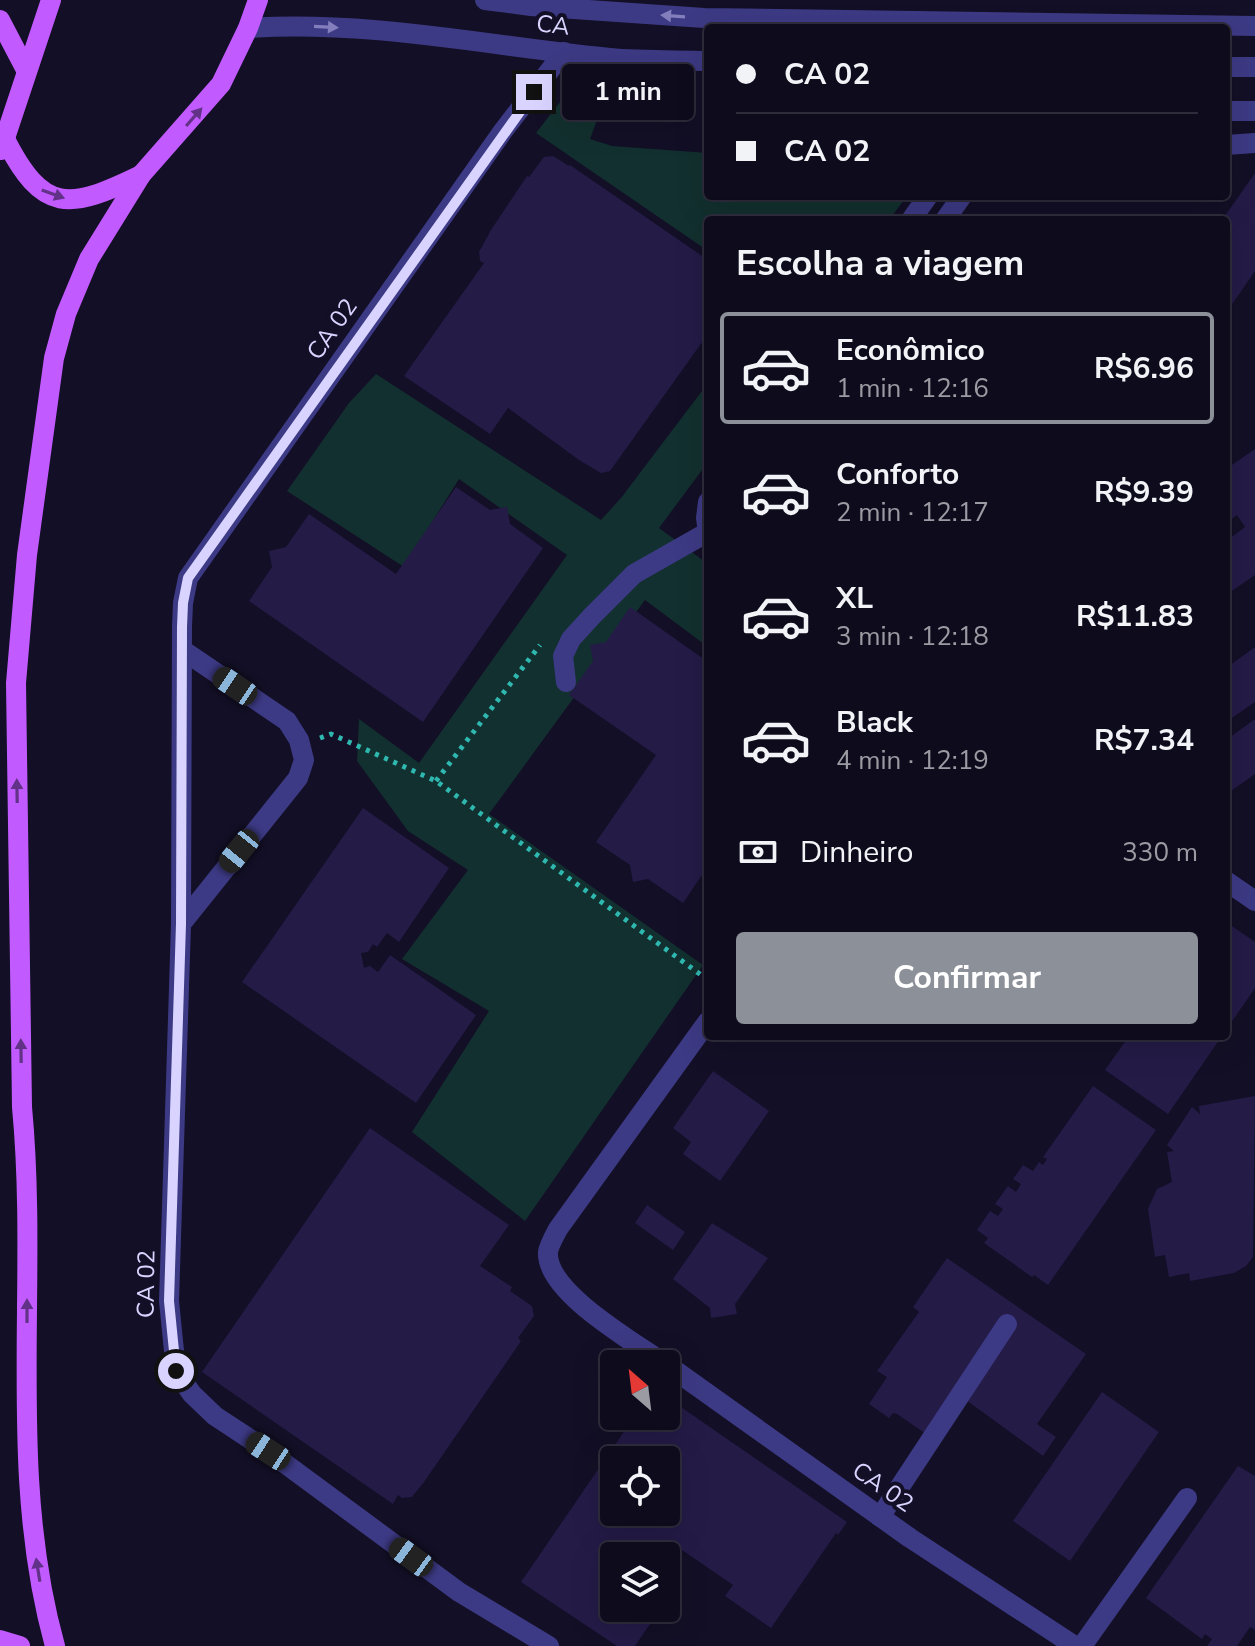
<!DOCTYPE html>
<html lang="pt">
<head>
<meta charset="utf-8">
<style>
  :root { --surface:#0e0b1c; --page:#171425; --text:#f1f3f6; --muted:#9b9ba3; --line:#2e2b3b; --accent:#8c9099 }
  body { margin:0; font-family:"Nunito Sans",sans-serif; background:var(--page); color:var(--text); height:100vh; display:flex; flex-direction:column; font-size:30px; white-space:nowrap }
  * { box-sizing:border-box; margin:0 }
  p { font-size:26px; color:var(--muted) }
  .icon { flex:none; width:44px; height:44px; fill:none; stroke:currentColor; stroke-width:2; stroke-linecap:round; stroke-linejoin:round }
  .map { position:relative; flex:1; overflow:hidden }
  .side { position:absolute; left:704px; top:216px; width:526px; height:824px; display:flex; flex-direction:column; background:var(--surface); border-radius:8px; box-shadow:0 8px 32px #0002,0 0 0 2px var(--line) }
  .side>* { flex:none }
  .banner { position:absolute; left:704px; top:24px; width:526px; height:176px; border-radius:8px; box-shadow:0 8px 32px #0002,0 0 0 2px var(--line); display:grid; align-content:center; height:176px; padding:0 32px; background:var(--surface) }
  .needle { width:52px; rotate:332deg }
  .fabs { position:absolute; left:600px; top:1350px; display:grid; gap:16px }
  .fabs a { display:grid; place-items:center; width:80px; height:80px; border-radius:8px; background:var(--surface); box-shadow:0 8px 32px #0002,0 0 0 2px var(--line); font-size:40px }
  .end { position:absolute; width:36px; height:36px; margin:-18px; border:10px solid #d9d4ff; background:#111; box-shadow:0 0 0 4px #111 }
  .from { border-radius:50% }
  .bubble { position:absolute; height:56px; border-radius:8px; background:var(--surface); box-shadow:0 8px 32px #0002,0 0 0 2px var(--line); font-size:26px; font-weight:700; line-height:56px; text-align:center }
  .car { position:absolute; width:24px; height:48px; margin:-24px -12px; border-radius:10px; box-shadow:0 0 6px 2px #0007; background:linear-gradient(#222 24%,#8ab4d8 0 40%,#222 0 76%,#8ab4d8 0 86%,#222 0) }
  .banner b { display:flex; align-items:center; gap:28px; height:76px; font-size:30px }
  .banner b+b { border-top:2px solid var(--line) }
  .banner i { width:20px; height:20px; background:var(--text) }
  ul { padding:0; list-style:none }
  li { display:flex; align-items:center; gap:24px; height:112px; margin:0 16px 12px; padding:0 16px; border:4px solid transparent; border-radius:8px }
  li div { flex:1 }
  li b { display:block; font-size:30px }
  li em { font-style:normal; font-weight:700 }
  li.active { border-color:var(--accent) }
  li>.icon { width:72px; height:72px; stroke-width:1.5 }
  h2 { padding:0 32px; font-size:36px; line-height:96px }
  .pay { display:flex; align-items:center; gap:20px; height:88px; padding:0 32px; font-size:30px }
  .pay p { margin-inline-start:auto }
  .button { display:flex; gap:16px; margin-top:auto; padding:16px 32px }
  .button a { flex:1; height:92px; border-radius:8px; background:var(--accent); color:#fff; font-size:32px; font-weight:700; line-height:92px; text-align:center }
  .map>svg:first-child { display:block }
</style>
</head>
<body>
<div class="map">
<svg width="1255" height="1646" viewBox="0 0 1255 1646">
  <rect width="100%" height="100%" fill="#130f26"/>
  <g fill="#12302f">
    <path d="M589,77L609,88L590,139L612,146L708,153V196H907L889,220H708V251L536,133L570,89Z"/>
    <path d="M376,374L601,520L621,498L708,383V462L659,528L708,564V647L645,600L489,814L703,965L525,1221L412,1132L489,1011L402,959L468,870L408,831L357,761L359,719L419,763L567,555L459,479L404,567L287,491L349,403Z"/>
  </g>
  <g fill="#241b47" fill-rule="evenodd">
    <path d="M553,156L569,166L570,165L708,260V334L610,471L601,473L579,460L508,408L490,434L404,376L484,263L480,261L479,252L491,230L527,176L529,177L544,157Z"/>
    <path d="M1255,173V271L1226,313V220H1222Z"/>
    <path d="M1255,449V575L1226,595V541L1245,527L1237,515L1226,523V469Z"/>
    <path d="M456,487L490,510L507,507L510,524L543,548L423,722L249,601L272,567L269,551L286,547L309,514L396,574Z"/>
    <path d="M630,607L708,662V866L683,903L648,879L633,882L630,865L596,842L656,755L569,695L593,661L590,645L606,642Z"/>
    <path d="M1255,647V702L1226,722V668Z"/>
    <path d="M1255,719V774L1231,791L1226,784V740Z"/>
    <path d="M363,808L449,868L399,942L387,933L377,947L373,944L368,952L361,953L364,968L370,966L378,972L390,955L476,1015L416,1103L242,982Z"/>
    <path d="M1226,922L1255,942V988L1226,1030Z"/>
    <path d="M1129,1036H1222L1168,1114L1105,1070Z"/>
    <path d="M713,1071L769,1111L720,1181L683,1154L691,1142L673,1128Z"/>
    <path d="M1093,1086L1156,1130L1048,1285L1034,1275L1032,1277L984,1243L988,1238L977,1230L990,1211L998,1216L1003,1209L995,1204L1008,1186L1016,1192L1021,1184L1013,1179L1023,1165L1033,1171L1039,1162L1043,1165L1047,1159L1043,1157Z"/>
    <path d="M1255,1096L1253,1257L1246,1266L1234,1273L1190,1281L1189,1273L1169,1277L1165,1255L1155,1257L1148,1209L1157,1189L1172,1182L1167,1152L1174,1151L1167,1145L1192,1107L1200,1114L1199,1106Z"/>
    <path d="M370,1128L509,1225L480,1266L512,1287L510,1291L532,1306L534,1316L518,1338L521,1341L517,1347L424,1482L412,1497L402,1498L398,1495L393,1504L202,1372Z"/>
    <path d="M647,1205L685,1232L673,1250L635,1223Z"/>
    <path d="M712,1223L768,1258L735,1304L737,1314L711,1318L710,1308L673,1279Z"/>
    <path d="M947,1258L1086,1354L1037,1424L1056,1437L1043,1456L955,1392L926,1434L897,1414L893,1413L889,1418L869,1404L887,1377L877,1371L919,1312L913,1307Z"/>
    <path d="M1102,1392L1159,1432L1070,1561L1013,1521Z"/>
    <path d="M681,1407L847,1522L838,1535L836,1533L771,1628L725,1596L733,1585L682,1550L666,1574V1556H614V1608H661L635,1646H617L521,1582L634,1417L643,1422L647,1416H666V1410L675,1416ZM614,1460H666V1512H614Z"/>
    <path d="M1238,1466L1255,1476V1630L1250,1627L1237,1646H1207L1212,1639L1205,1634L1202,1639L1146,1598Z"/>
  </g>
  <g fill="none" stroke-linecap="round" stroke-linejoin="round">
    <g stroke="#2fb8b0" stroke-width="5" stroke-dasharray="4 6" stroke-linecap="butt">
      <path d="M320,738L331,734L436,781L708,980"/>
      <path d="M436,781L540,645"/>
    </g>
    <g stroke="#3d3a85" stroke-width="20">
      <path d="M485,0L531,6L704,18L1255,26"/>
      <path d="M248,28C370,20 489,46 610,58C642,61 675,60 708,61"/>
      <path d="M1226,67H1255"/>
      <path d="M1226,111H1255"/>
      <path d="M1226,145L1255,143"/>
      <path d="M911,220L928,196"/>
      <path d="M945,220L962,196"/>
      <path d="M708,502L706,518L708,533"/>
      <path d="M566,682L563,656L571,639L592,616L634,574L708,532"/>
      <path d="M1226,881L1255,901"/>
      <path d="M181,924L298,778L304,760L299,740L287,721L184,651"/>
      <path d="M665,1364C636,1343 545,1292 548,1252C549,1245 555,1235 558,1229L708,1021"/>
      <path d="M666,1364L910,1538L1075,1646"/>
      <path d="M880,1517L1007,1324"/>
      <path d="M549,1646L459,1592L268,1451L215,1416L192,1394L176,1371L169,1301L181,924L182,627L183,603L188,578L503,131L564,52"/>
      <path d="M1082,1646L1187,1498"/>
    </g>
    <g stroke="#c25bff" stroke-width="20">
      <path d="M0,20L26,70"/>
      <path d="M4,137C43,215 69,210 141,175"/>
      <path d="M1,150L51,0"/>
      <path d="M0,1640L20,1646"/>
      <path d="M55,1646C6,1471 39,1286 22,1107L16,683L27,555L54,358L66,314L89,259L141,175L221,84L248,28L258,0"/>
    </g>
  </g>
  <defs><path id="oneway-solid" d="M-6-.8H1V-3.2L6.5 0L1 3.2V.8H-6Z" transform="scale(2)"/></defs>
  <g fill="#837fbc">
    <use href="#oneway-solid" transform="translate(673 16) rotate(-176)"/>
    <use href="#oneway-solid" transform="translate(326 27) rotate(3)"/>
  </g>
  <g fill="#623188">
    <use href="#oneway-solid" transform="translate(194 117) rotate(-49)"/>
    <use href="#oneway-solid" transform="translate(53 194) rotate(20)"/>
    <use href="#oneway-solid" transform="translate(17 791) rotate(-91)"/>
    <use href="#oneway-solid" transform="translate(21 1051) rotate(-91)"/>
    <use href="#oneway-solid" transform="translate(27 1311) rotate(-90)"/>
    <use href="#oneway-solid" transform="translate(38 1570) rotate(-99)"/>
  </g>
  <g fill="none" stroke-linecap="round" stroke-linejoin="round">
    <path stroke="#d9d4ff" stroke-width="10" d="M176,1371L169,1301L181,924L182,627L183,603L188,578L534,92"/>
  </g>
  <g text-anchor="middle" stroke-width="8" stroke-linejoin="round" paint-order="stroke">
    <g font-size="24" fill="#d9d4ff" stroke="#130f26">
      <text transform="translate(553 25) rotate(7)" y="8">CA</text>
      <text transform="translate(332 329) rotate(-55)" y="8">CA 02</text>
      <text transform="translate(146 1284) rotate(-89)" y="8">CA 02</text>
      <text transform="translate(883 1487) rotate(35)" y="8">CA 02</text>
    </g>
  </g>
</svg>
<div class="fabs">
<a><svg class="needle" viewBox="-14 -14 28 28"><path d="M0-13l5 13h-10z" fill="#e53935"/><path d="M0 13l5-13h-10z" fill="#9b9ba3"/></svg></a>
<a><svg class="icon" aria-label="locate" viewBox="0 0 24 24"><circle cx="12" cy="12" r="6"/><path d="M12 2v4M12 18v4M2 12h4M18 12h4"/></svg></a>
<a><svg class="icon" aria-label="layers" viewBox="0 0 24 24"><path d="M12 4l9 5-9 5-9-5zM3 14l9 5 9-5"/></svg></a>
</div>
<i class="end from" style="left:176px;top:1371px"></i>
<i class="end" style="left:534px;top:92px"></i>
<div class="bubble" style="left:562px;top:64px;width:132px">1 min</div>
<i class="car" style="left:235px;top:686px;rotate:304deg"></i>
<i class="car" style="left:239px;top:851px;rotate:219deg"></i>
<i class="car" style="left:268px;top:1451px;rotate:303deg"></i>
<i class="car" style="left:411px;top:1557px;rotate:306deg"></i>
<div class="banner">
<b><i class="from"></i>CA 02</b>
<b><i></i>CA 02</b>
</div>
<section class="side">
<h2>Escolha a viagem</h2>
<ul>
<li class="active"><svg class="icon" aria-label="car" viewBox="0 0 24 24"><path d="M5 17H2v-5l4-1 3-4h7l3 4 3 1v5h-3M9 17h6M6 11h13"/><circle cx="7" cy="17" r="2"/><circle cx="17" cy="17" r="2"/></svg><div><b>Econômico</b><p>1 min · 12:16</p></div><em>R$6.96</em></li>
<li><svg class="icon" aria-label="car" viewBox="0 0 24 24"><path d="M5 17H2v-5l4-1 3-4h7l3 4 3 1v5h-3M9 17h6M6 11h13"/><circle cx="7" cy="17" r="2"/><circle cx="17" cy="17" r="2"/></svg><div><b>Conforto</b><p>2 min · 12:17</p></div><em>R$9.39</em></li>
<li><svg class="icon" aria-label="car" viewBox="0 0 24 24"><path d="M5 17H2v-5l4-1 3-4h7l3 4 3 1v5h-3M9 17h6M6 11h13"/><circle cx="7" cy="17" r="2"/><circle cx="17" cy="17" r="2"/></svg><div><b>XL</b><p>3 min · 12:18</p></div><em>R$11.83</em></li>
<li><svg class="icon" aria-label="car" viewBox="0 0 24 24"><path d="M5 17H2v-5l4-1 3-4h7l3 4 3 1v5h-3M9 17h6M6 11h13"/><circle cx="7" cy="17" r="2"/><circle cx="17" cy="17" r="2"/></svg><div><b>Black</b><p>4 min · 12:19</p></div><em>R$7.34</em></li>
</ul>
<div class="pay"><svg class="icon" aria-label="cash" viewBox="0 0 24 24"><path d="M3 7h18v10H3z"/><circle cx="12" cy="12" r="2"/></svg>Dinheiro<p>330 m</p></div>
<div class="button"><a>Confirmar</a></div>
</section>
</div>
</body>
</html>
